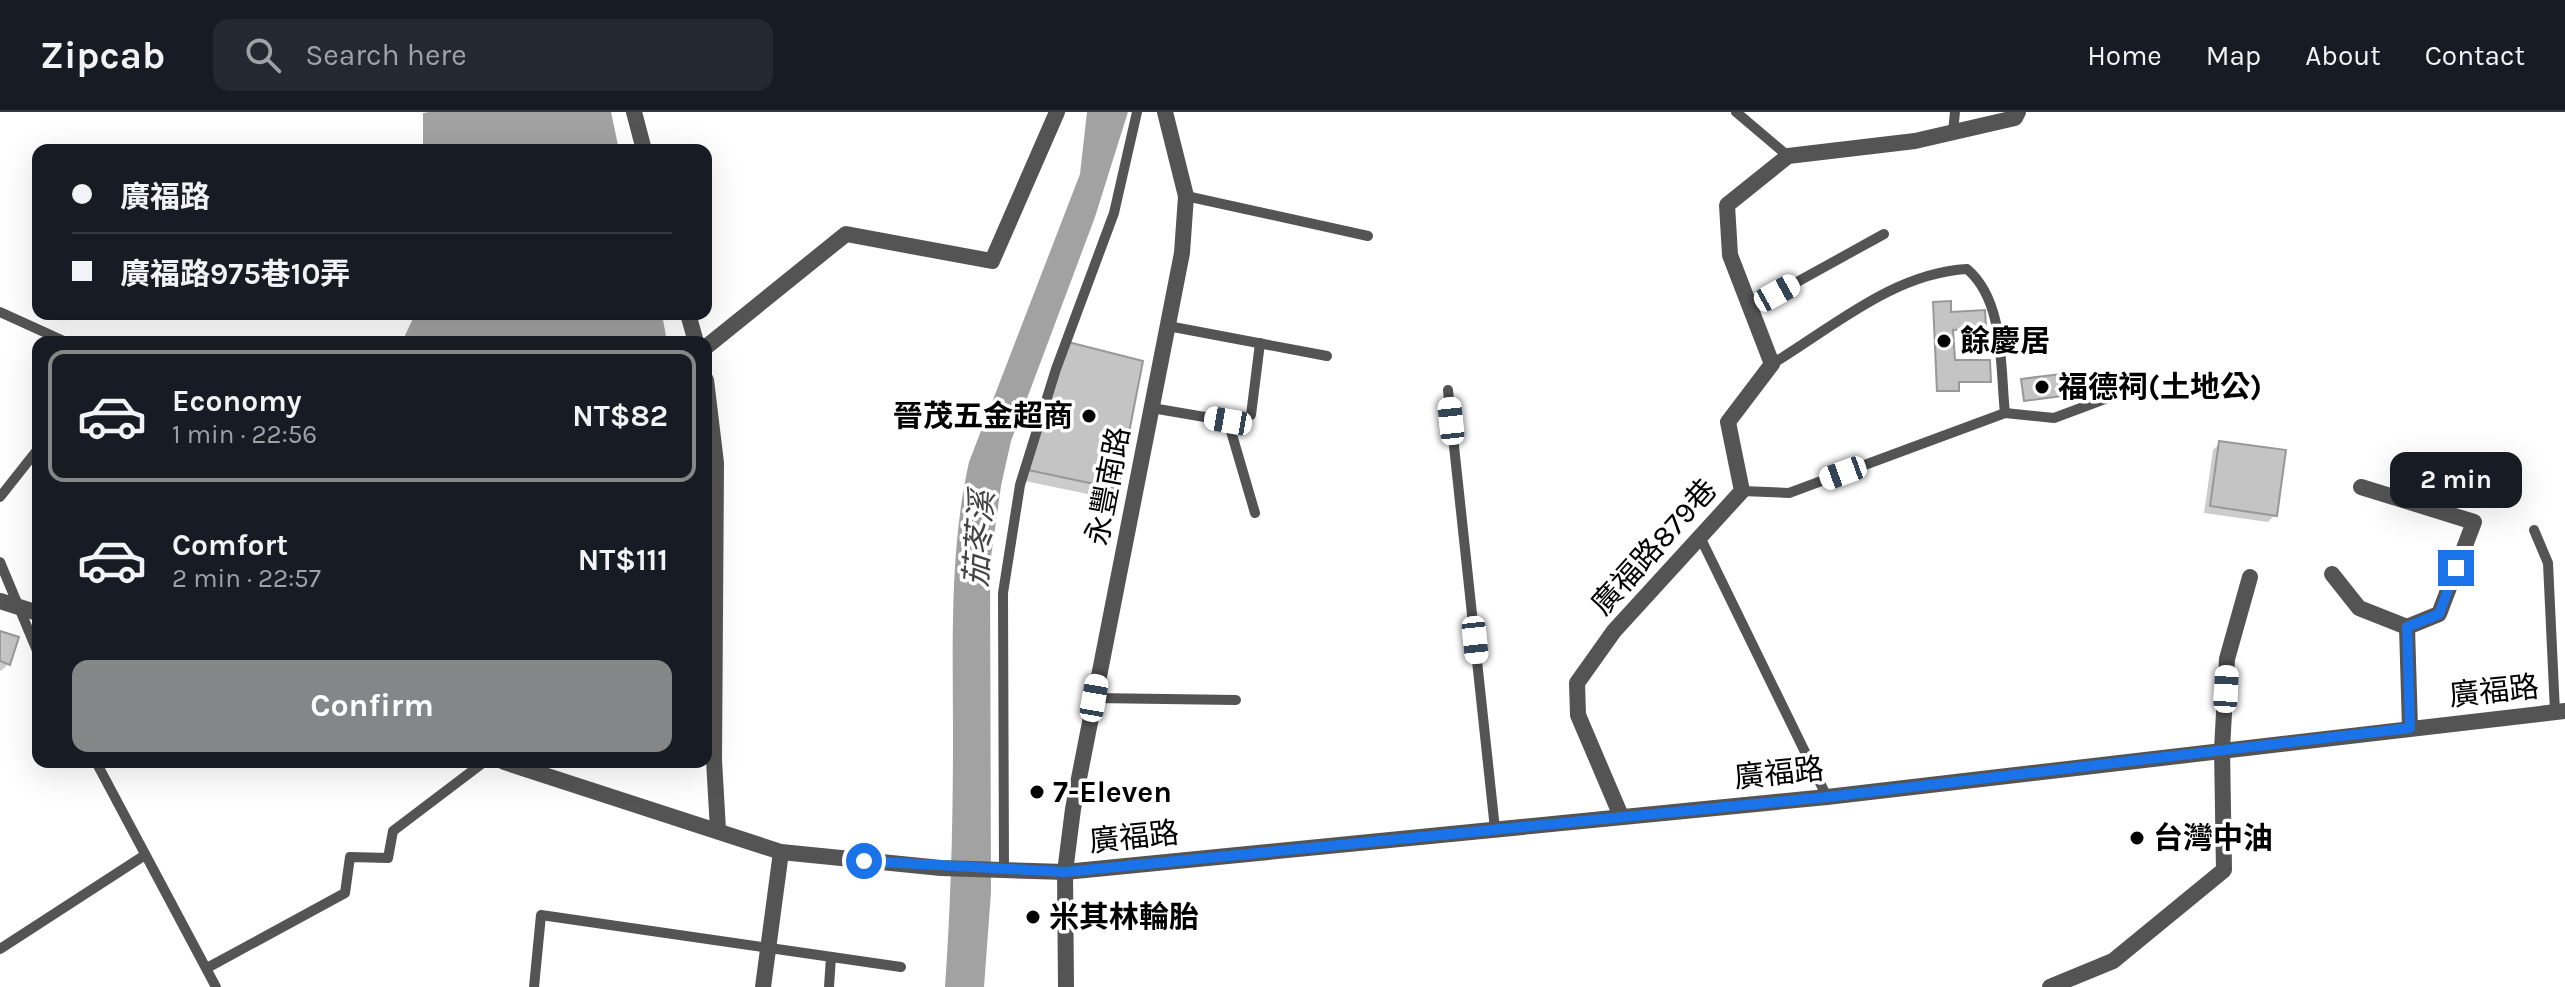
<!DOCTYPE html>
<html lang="en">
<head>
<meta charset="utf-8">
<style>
  :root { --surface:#171b24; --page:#242831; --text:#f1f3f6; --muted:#9ea1a6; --line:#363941; --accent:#858687 }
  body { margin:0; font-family:Karla,"Noto Sans TC",sans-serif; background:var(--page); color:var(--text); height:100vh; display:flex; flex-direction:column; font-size:30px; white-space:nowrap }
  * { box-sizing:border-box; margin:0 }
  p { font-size:26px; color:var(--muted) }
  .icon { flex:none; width:44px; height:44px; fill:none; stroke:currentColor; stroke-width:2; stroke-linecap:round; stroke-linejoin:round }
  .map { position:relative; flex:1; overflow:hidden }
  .sheet { position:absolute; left:32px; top:224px; width:680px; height:432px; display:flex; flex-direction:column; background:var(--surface); border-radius:16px; box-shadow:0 8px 32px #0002 }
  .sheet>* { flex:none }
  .guide { position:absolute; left:32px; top:32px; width:680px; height:176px; border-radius:16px; box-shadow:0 8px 32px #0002; display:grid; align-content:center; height:176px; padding:0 40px; background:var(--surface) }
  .end { position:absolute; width:36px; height:36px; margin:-18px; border:10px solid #1a73e8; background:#fff; box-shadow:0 0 0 4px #fff }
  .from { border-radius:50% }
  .bubble { position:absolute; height:56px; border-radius:16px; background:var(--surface); box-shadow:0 8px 32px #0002; font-size:26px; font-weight:700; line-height:56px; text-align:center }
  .car { position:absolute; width:24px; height:48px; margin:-24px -12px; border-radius:10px; box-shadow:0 0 6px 2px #0007; background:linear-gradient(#fff 24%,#345 0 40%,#fff 0 76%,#345 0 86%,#fff 0) }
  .guide b { display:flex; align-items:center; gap:28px; height:76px; font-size:30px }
  .guide b+b { border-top:2px solid var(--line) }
  .guide i { width:20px; height:20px; background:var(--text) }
  ul { padding:14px 0 0; list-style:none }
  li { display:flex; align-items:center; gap:24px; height:132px; margin:0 16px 12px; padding:0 24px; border:4px solid transparent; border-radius:16px }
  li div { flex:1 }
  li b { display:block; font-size:30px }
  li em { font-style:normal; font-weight:700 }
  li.current { border-color:var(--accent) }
  li>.icon { width:72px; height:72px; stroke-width:1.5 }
  .button { display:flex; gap:16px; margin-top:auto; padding:16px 40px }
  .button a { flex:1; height:92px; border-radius:16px; background:var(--accent); color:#fff; font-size:32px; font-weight:700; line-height:92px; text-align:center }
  header { display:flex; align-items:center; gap:48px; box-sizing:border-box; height:112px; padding:0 40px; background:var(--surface); border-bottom:2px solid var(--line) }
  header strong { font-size:38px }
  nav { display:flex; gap:44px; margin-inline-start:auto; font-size:28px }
  .search { width:560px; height:72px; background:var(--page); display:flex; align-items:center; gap:20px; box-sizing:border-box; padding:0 28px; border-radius:16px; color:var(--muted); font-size:30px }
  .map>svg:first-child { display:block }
</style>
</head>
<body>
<header>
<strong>Zipcab</strong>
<div class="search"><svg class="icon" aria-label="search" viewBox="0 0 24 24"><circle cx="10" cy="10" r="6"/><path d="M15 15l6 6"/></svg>Search here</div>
<nav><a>Home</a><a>Map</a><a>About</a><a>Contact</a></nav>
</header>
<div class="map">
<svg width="2565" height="875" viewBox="0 0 2565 875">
  <rect width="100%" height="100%" fill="#fff"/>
  <g fill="#a2a2a2">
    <path d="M429,0H611L619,38H423V1Z"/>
    <path d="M1087,0H1128L1095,105L1011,329L1001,374L990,452L991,780L984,875H945C951,791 953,708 953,624C953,532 949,440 969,350L1080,62Z"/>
    <path d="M415,202H662L667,230H402Z"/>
  </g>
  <g fill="#0003">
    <path d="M1934,192L1984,216L1952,218L1953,250L1987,270L1957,271L1955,280H1936Z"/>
    <path d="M1141,251L1116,376L1107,386L1020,368Z"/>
    <path d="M2022,269L2061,283L2023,290Z"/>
    <path d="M2220,331L2275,403L2268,410L2204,401L2213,338Z"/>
    <path d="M0,521L8,552L1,559L0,558Z"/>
  </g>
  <g fill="#c4c4c4" stroke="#989898" stroke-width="2">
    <path d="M1951,189V200L1985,198L1986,216L1953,218L1955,248H1990L1991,270H1959V279H1937L1933,190Z"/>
    <path d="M1068,230L1143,249L1118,377L1028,358Z"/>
    <path d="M2061,262L2063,284L2024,289L2021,267Z"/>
    <path d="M2219,329L2286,338L2277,404L2210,394Z"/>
    <path d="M0,519L19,525L10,553L0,549Z"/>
  </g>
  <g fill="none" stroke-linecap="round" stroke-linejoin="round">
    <g stroke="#545454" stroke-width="10">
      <path d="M1736,0L1788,44"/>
      <path d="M1953,20L1955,0"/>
      <path d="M1186,84L1368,124"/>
      <path d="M1750,196L1884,122"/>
      <path d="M0,200L66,230"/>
      <path d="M1168,214L1327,244"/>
      <path d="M1772,252C1833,215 1894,161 1967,157C2005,189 2000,256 2005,301"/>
      <path d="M1448,278L1495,717"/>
      <path d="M1152,296L1228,309L1255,401"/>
      <path d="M1251,303L1260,231"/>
      <path d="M1742,379L1789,381L2005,301L2054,306L2121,281"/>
      <path d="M0,385L38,337"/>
      <path d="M2534,418L2548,451L2555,600"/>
      <path d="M1700,425L1827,685"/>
      <path d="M0,450L38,541"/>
      <path d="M1094,586L1236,588"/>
      <path d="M96,650L216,875"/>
      <path d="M1004,758L1003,481L1020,373L1056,257L1114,101L1137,0"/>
      <path d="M0,837L145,743"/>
      <path d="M207,856L345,781L350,745L388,746L393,719L484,650"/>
      <path d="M534,875L541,803L901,855"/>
      <path d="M829,875L831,845"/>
    </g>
    <g stroke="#545454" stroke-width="16">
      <path d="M706,235L846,122L992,149L1057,0"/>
      <path d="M2361,375L2474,410L2439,502L2407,515"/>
      <path d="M2332,462L2359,496L2407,515"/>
      <path d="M2407,515L2410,616"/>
      <path d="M1621,704L1578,603L1577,571L1614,519L1742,379L1728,310L1772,252L1730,143L1727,93L1788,44L1915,29L2015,6L2018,0"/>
      <path d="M763,875L781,740"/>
      <path d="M2050,875L2113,849L2224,758L2222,637L2227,547L2250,465"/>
    </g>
    <g stroke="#545454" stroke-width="16">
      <path d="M634,0L644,38"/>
      <path d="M688,202L696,230"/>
      <path d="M706,268L716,351L714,648L718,718"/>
      <path d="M0,489L38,501"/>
      <path d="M504,650L781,740L941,756L1065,760L1827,685L2565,599"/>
      <path d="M1066,875L1065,760L1073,697L1182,141L1186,84L1165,0"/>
    </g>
  </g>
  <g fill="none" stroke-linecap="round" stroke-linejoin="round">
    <path stroke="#1a73e8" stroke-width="10" d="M864,749L1065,760L1827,685L2410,616L2407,515L2439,502L2456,456"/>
  </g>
  <g fill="#000" stroke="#fff" stroke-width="3">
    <circle cx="1944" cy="229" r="8"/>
    <circle cx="2042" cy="275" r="8"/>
    <circle cx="1089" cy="304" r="8"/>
    <circle cx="1037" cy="680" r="8"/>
    <circle cx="2137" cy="726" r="8"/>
    <circle cx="1033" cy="805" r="8"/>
  </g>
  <g text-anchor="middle" stroke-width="7" stroke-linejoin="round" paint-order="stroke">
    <g font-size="30" font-weight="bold" fill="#000" stroke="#fff" text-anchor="start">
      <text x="1960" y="239">餘慶居</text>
      <text x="2058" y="285">福德祠(土地公)</text>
      <text x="1073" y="314" text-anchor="end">晉茂五金超商</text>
      <text x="1053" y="690">7-Eleven</text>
      <text x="2153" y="736">台灣中油</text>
      <text x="1049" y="815">米其林輪胎</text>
    </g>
    <g font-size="30" fill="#000" stroke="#fff">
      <text transform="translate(1108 374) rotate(-79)" y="10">永豐南路</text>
      <text transform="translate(1654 435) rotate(-48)" y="10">廣福路879巷</text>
      <text transform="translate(2494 579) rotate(-6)" y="10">廣福路</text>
      <text transform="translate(1779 661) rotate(-6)" y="10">廣福路</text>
      <text transform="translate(1134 725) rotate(-6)" y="10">廣福路</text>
    </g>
    <g font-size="32" font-style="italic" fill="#434343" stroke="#fff">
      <text transform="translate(979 427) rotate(-86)" y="11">茄苳溪</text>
    </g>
  </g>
</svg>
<i class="end from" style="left:864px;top:749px"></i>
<i class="end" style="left:2456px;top:456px"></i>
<div class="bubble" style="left:2390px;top:340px;width:132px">2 min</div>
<i class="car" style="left:1777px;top:181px;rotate:61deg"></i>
<i class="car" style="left:1228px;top:309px;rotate:280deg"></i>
<i class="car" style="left:1451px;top:309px;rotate:354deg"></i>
<i class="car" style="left:1843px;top:361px;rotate:250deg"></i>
<i class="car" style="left:1475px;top:528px;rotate:174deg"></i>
<i class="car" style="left:2226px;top:577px;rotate:3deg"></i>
<i class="car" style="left:1094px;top:586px;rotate:10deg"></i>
<div class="guide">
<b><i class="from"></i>廣福路</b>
<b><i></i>廣福路975巷10弄</b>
</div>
<section class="sheet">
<ul>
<li class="current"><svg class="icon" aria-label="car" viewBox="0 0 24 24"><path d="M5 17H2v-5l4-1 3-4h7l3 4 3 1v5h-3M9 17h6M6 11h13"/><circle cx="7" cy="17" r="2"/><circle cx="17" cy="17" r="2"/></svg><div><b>Economy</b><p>1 min · 22:56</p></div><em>NT$82</em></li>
<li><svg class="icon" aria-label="car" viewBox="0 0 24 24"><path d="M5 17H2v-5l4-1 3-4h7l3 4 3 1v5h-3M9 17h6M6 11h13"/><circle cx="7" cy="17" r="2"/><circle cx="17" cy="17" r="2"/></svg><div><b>Comfort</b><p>2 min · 22:57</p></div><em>NT$111</em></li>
</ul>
<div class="button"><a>Confirm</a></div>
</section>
</div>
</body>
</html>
